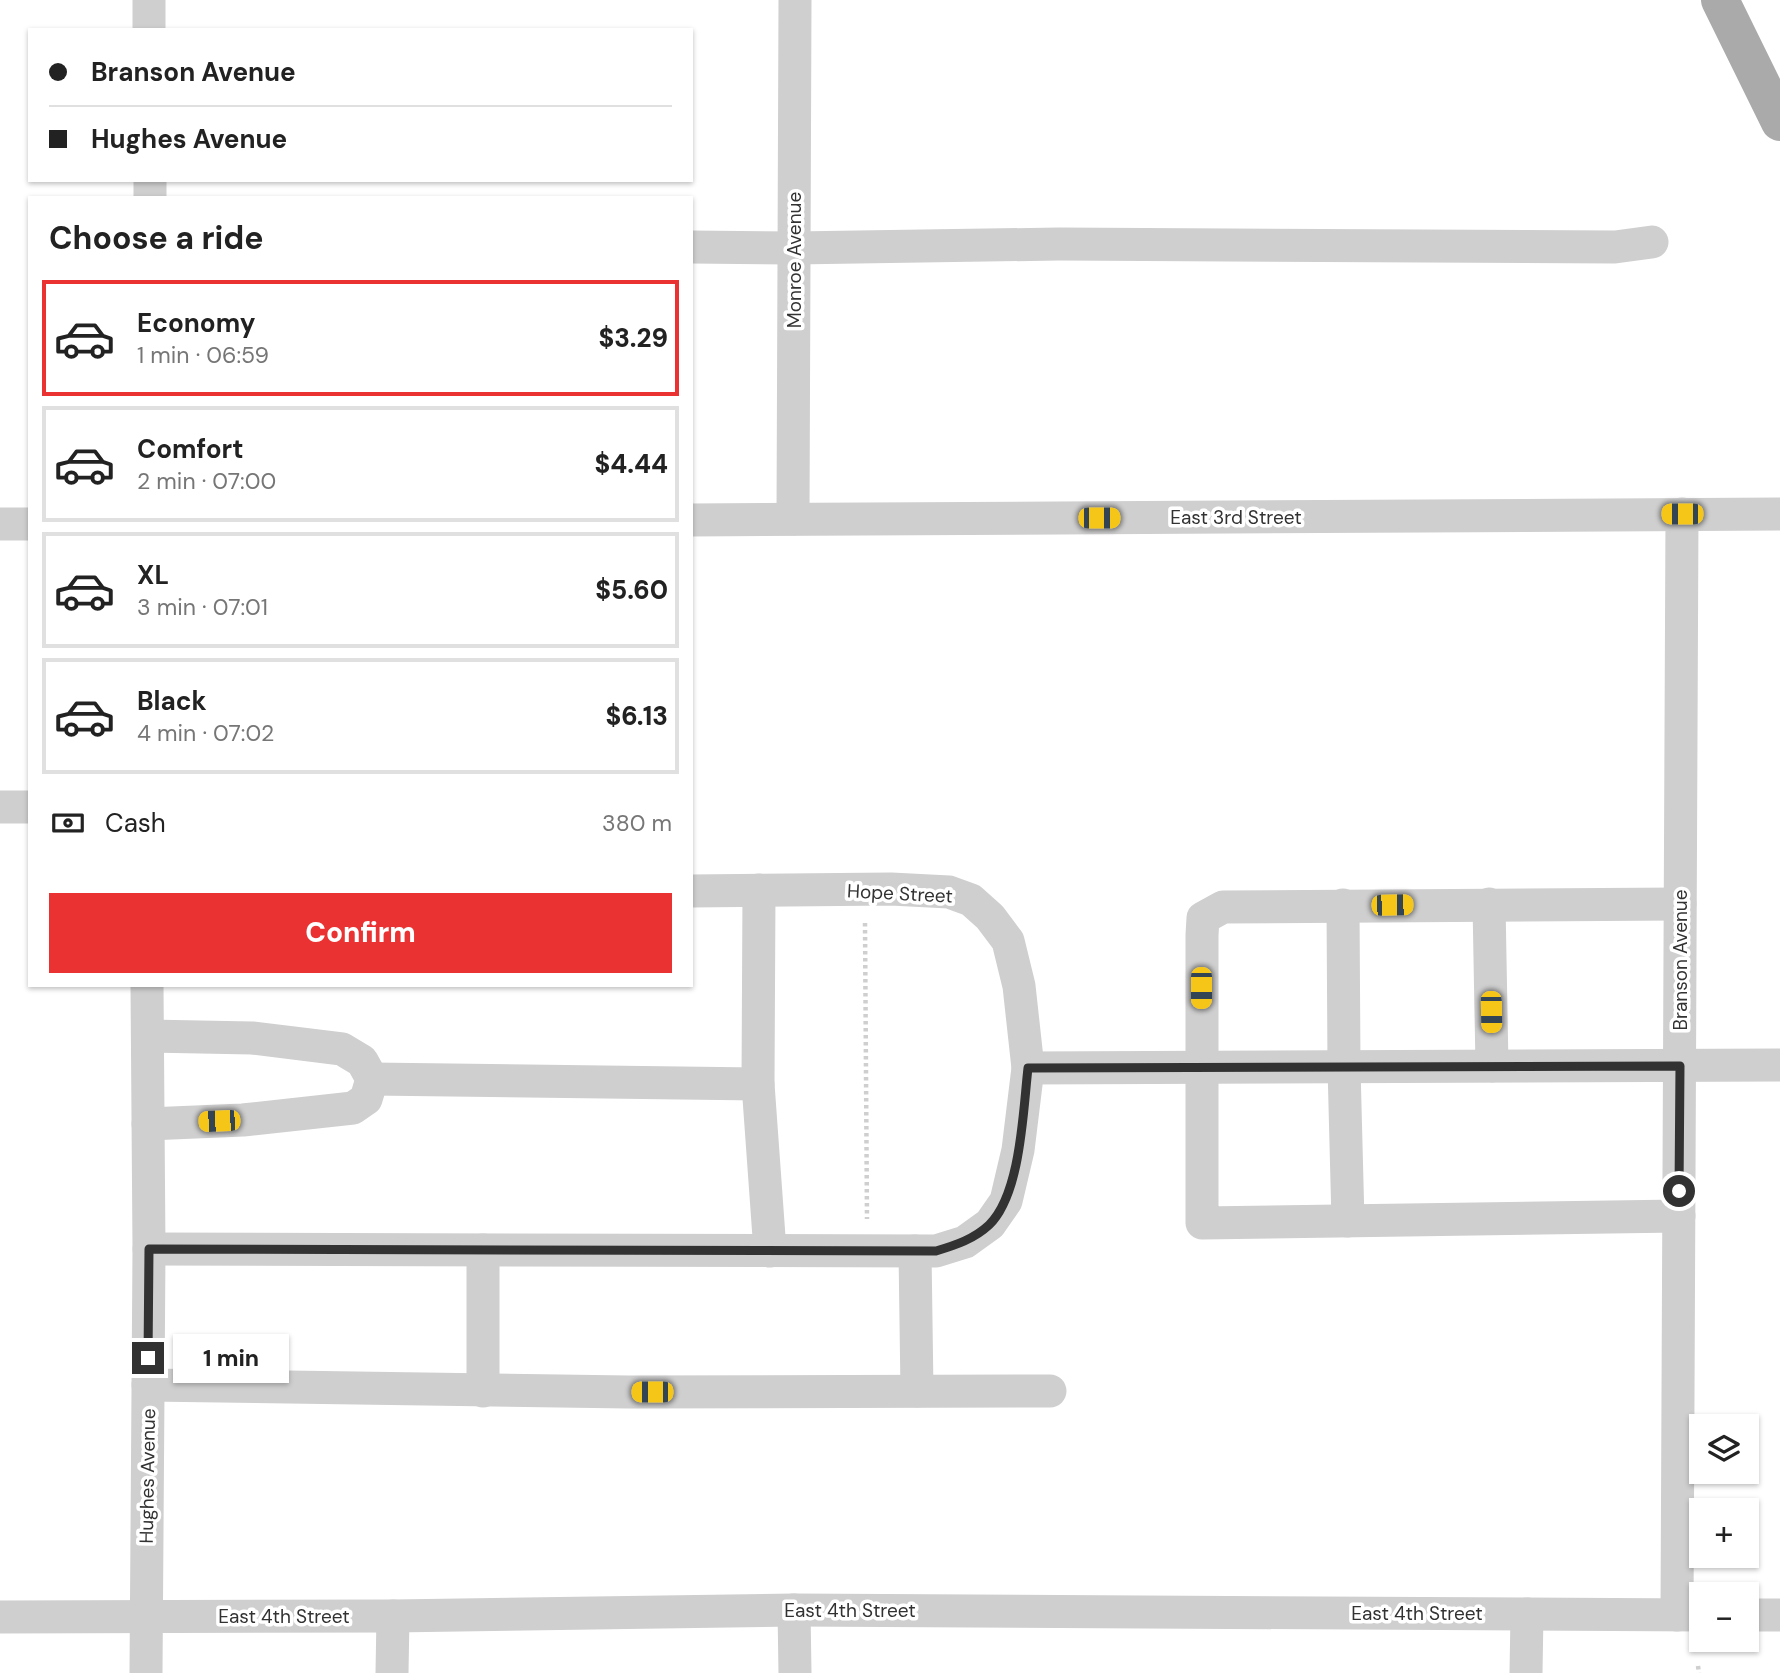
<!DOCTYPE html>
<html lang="en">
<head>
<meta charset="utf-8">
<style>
  :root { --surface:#fff; --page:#f6f6f6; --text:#222; --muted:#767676; --line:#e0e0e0; --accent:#eb3232 }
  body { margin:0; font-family:"DM Sans",sans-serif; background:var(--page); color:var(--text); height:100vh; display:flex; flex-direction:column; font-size:26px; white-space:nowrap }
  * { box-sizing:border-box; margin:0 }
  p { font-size:23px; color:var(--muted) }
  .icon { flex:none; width:38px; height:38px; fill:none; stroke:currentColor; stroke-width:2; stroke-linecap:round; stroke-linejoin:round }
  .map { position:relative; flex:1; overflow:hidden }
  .side { position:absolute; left:28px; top:196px; width:665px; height:791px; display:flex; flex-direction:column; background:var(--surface); border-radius:0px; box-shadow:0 2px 5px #0004 }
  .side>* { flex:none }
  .guide { position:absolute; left:28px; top:28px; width:665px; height:154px; border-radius:0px; box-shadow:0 2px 5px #0004; display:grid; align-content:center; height:154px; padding:0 21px; background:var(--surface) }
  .tools { position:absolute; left:1689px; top:1414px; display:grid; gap:14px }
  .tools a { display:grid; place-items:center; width:70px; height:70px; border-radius:0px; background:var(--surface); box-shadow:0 2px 5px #0004; font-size:35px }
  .end { position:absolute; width:32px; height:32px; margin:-16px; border:9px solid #323232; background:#fff; box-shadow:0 0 0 4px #fff }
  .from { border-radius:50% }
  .bubble { position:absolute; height:49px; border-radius:0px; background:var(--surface); box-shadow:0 2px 5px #0004; font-size:23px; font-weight:800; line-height:49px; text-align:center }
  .car { position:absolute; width:21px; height:42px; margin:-21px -10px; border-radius:9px; box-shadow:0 0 5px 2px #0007; background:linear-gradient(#f5c518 24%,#345 0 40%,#f5c518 0 76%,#345 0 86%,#f5c518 0) }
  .guide b { display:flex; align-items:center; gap:24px; height:66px; font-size:26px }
  .guide b+b { border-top:2px solid var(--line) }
  .guide i { width:18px; height:18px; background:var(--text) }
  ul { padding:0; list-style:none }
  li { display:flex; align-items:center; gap:21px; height:116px; margin:0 14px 10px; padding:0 7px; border:4px solid var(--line); border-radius:0px }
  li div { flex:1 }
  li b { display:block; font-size:26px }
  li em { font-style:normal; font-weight:800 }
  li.on { border-color:var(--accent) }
  li>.icon { width:63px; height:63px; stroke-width:1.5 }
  h2 { padding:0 21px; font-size:32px; line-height:84px }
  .pay { display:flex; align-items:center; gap:18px; height:77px; padding:0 21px; font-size:26px }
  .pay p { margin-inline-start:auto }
  .primary-button { display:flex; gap:14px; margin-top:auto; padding:14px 21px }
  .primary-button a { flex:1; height:80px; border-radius:0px; background:var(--accent); color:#fff; font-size:28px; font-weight:800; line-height:80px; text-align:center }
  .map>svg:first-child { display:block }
</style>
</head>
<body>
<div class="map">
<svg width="1780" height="1673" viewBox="0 0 1780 1673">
  <rect width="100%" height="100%" fill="#fff"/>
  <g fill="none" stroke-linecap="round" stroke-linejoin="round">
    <g stroke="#cfcfcf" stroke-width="4.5" stroke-dasharray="3.5 3.5" stroke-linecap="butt">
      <path d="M865,923L867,1219"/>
      <path d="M1698,1666L1699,1673"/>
    </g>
    <g stroke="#cfcfcf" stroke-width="33">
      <path d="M149,0V30"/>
      <path d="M150,180V198"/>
      <path d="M691,247L794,248L1059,244L1615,247L1652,242"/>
      <path d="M793,519L795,0"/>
      <path d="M691,520L1780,514"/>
      <path d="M0,524H30"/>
      <path d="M0,807H30"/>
      <path d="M759,890L758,1084L770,1251"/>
      <path d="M1489,904L1492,1066"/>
      <path d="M1343,905L1344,1067L1348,1221"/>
      <path d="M148,1036L252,1038L342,1049L362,1061L372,1079L366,1099L353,1108L243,1120L148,1124"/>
      <path d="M1028,1068L1780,1065"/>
      <path d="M372,1079L758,1084"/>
      <path d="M1679,1216L1202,1223V935L1203,918L1223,907L1680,904"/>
      <path d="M149,1249L936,1251L965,1242L990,1224L1006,1201L1018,1150L1028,1068L1019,986L1008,941L990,917L971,900L949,892L891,889L691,891"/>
      <path d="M483,1250V1391"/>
      <path d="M915,1251L917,1391"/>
      <path d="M148,1385L628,1392L1050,1391"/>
      <path d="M794,1610L795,1673"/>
      <path d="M1677,1615L1682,514"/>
      <path d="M1746,1615H1780"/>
      <path d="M0,1617L393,1616L794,1610L1701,1615"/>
      <path d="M146,1673L149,1249L147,985"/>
      <path d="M392,1673L393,1616"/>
      <path d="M1526,1673L1527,1614"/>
    </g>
    <path stroke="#aaa" stroke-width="38" d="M1720,0L1780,122"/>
  </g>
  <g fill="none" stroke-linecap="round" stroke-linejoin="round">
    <path stroke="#323232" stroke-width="9" d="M148,1358L149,1249L936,1251C956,1245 974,1239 989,1225C1021,1194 1023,1111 1028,1068L1680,1066L1679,1191"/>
  </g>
  <g text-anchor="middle" stroke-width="7" stroke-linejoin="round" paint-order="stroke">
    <g font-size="19" fill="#323232" stroke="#fff">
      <text transform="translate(794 260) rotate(-90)" y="7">Monroe Avenue</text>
      <text x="1236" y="524">East 3rd Street</text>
      <text transform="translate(900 893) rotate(3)" y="7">Hope Street</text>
      <text transform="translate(1680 960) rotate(-90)" y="7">Branson Avenue</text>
      <text transform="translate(147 1476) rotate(-89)" y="7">Hughes Avenue</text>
      <text x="850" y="1617">East 4th Street</text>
      <text x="1417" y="1620">East 4th Street</text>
      <text x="284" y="1623">East 4th Street</text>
    </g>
  </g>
</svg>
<div class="tools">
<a><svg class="icon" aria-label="layers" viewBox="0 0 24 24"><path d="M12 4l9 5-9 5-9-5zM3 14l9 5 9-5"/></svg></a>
<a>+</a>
<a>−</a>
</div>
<i class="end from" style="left:1679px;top:1191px"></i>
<i class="end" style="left:148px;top:1358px"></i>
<div class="bubble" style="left:173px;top:1334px;width:116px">1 min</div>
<i class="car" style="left:1682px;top:514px;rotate:270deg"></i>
<i class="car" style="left:1099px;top:518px;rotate:90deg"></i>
<i class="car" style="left:1392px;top:905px;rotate:89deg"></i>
<i class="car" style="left:1201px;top:988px;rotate:180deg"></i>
<i class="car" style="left:1491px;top:1012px;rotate:179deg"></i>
<i class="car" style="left:219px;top:1121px;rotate:268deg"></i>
<i class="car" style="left:652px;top:1392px;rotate:270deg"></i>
<div class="guide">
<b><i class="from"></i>Branson Avenue</b>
<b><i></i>Hughes Avenue</b>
</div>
<section class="side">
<h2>Choose a ride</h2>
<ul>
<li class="on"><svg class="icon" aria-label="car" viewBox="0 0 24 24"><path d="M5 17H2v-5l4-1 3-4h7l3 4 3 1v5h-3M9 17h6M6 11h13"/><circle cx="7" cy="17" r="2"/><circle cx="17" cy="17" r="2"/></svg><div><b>Economy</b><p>1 min · 06:59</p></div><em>$3.29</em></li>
<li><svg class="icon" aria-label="car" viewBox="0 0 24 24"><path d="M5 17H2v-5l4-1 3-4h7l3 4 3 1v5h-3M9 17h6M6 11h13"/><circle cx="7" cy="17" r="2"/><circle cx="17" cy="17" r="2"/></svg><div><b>Comfort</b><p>2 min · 07:00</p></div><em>$4.44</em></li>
<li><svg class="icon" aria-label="car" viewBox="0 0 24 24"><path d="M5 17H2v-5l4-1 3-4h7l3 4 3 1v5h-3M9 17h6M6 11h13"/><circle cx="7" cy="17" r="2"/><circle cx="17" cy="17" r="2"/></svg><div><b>XL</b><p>3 min · 07:01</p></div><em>$5.60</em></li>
<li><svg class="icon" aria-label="car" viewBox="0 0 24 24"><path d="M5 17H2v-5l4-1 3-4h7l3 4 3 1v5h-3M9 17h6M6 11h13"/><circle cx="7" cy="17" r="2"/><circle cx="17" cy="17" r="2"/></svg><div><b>Black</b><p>4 min · 07:02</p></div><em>$6.13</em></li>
</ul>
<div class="pay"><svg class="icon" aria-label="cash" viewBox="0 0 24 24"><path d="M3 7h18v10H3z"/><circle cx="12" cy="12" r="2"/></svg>Cash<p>380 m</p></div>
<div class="primary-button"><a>Confirm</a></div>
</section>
</div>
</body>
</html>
